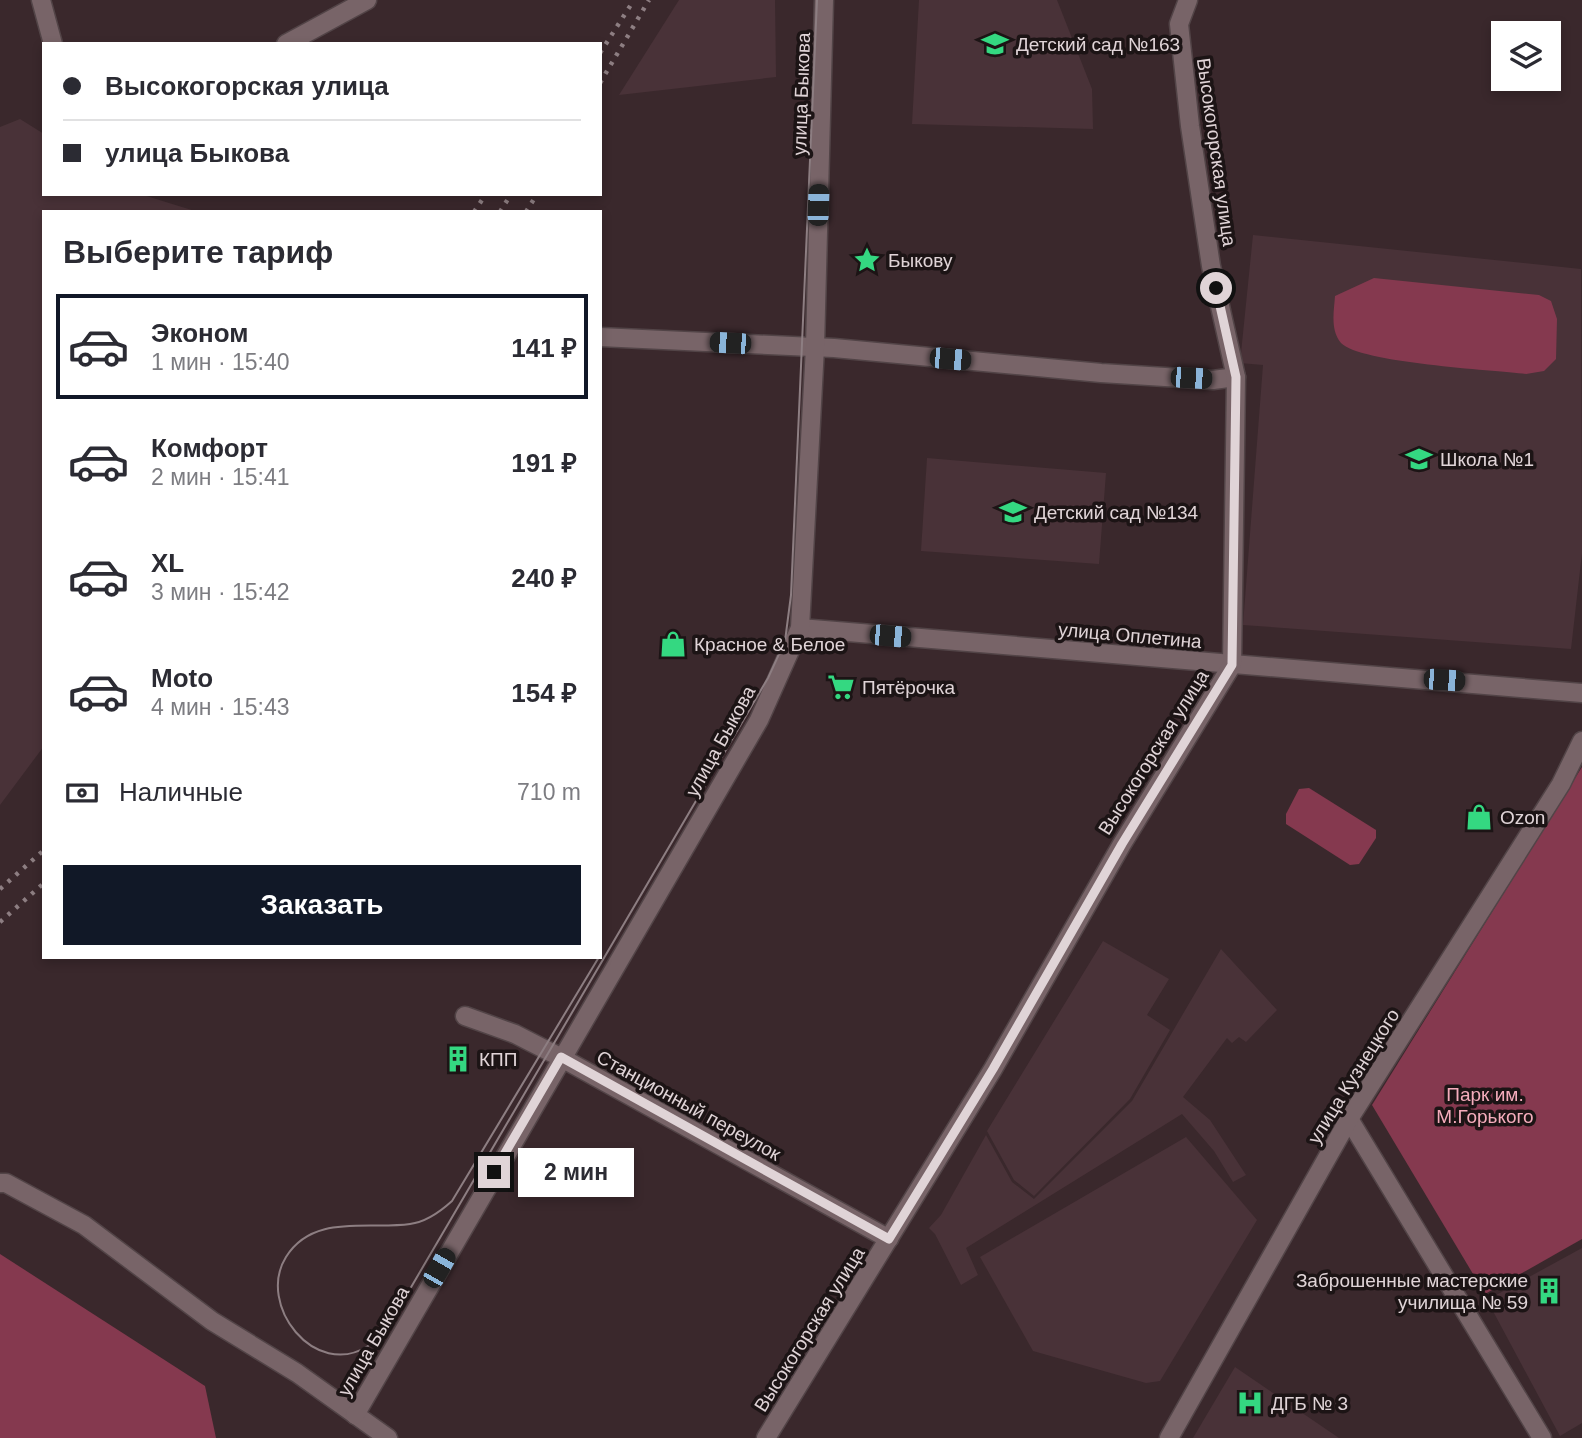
<!DOCTYPE html>
<html lang="ru">
<head>
<meta charset="utf-8">
<style>
  :root { --surface:#fff; --page:#f2f2f3; --text:#2b2b33; --muted:#7c7c81; --line:#e1e1e2; --accent:#111827 }
  body { margin:0; font-family:Arial,sans-serif; background:var(--page); color:var(--text); height:100vh; display:flex; flex-direction:column; font-size:26px; white-space:nowrap }
  * { box-sizing:border-box; margin:0 }
  p { font-size:23px; color:var(--muted) }
  .icon { flex:none; width:38px; height:38px; fill:none; stroke:currentColor; stroke-width:2; stroke-linecap:round; stroke-linejoin:round }
  .map { position:relative; flex:1; overflow:hidden }
  .drawer { position:absolute; left:42px; top:210px; width:560px; height:749px; display:flex; flex-direction:column; background:var(--surface); border-radius:0px; box-shadow:0 4px 10px #0003 }
  .drawer>* { flex:none }
  .top-card { position:absolute; left:42px; top:42px; width:560px; height:154px; border-radius:0px; box-shadow:0 4px 10px #0003; display:grid; align-content:center; height:154px; padding:0 21px; background:var(--surface) }
  .fabs { position:absolute; left:1491px; top:21px; display:grid; gap:14px }
  .fabs a { display:grid; place-items:center; width:70px; height:70px; border-radius:0px; background:var(--surface); box-shadow:0 4px 10px #0003; font-size:35px }
  .end { position:absolute; width:32px; height:32px; margin:-16px; border:9px solid #e0d4d7; background:#111; box-shadow:0 0 0 4px #111 }
  .from { border-radius:50% }
  .bubble { position:absolute; height:49px; border-radius:0px; background:var(--surface); box-shadow:0 4px 10px #0003; font-size:23px; font-weight:600; line-height:49px; text-align:center }
  .car { position:absolute; width:21px; height:42px; margin:-21px -10px; border-radius:9px; box-shadow:0 0 5px 2px #0007; background:linear-gradient(#222 24%,#8ab4d8 0 40%,#222 0 76%,#8ab4d8 0 86%,#222 0) }
  .top-card b { display:flex; align-items:center; gap:24px; height:66px; font-size:26px }
  .top-card b+b { border-top:2px solid var(--line) }
  .top-card i { width:18px; height:18px; background:var(--text) }
  ul { padding:0; list-style:none }
  li { display:flex; align-items:center; gap:21px; height:105px; margin:0 14px 10px; padding:0 7px; border:4px solid transparent; border-radius:0px }
  li div { flex:1 }
  li b { display:block; font-size:26px }
  li em { font-style:normal; font-weight:600 }
  li.active { border-color:var(--accent) }
  li>.icon { width:63px; height:63px; stroke-width:1.5 }
  h2 { padding:0 21px; font-size:32px; line-height:84px }
  .pay { display:flex; align-items:center; gap:18px; height:77px; padding:0 21px; font-size:26px }
  .pay p { margin-inline-start:auto }
  .action { display:flex; gap:14px; margin-top:auto; padding:14px 21px }
  .action a { flex:1; height:80px; border-radius:0px; background:var(--accent); color:#fff; font-size:28px; font-weight:600; line-height:80px; text-align:center }
  .map>svg:first-child { display:block }
</style>
</head>
<body>
<div class="map">
<svg width="1582" height="1438" viewBox="0 0 1582 1438">
  <rect width="100%" height="100%" fill="#3a282c"/>
  <g fill="#493238">
    <path d="M679,0H775L776,77L619,95Z"/>
    <path d="M919,0H1057L1092,89L1093,129L912,124Z"/>
    <path d="M20,119L44,134V194H140L198,212H44V746L0,805V127Z"/>
    <path d="M1253,235L1581,269L1582,553L1571,649L1243,625L1263,365L1240,363Z"/>
    <path d="M927,458L1106,473L1099,564L921,551Z"/>
    <path d="M1103,941L1169,979L1147,1015L1170,1030L1130,1099L1034,1196L1014,1180L987,1131Z"/>
    <path d="M1221,949L1277,1010L1246,1042L1239,1037L1232,1043L1227,1038L1183,1097L1210,1120L1246,1175L1233,1182L1214,1151L1182,1114L966,1248L978,1275L961,1285L935,1234L929,1228L941,1215L986,1135L1012,1182L1034,1199L1132,1101Z"/>
    <path d="M1186,1137L1257,1220L1160,1381L1146,1383L1033,1351L980,1257Z"/>
    <path d="M1582,1248V1423L1560,1436L1487,1300Z"/>
    <path d="M1235,1367L1339,1438H1193Z"/>
  </g>
  <g fill="#85394f">
    <path d="M1374,278L1539,295L1551,301L1557,319L1556,359L1544,371L1526,374C1493,370 1360,363 1341,343C1330,330 1334,311 1335,296Z"/>
    <path d="M1582,767V1239L1485,1294L1372,1105Z"/>
    <path d="M1309,788L1376,830V838L1359,864L1350,865L1286,824V814L1299,789Z"/>
    <path d="M0,1254L205,1386L216,1438H0Z"/>
  </g>
  <g fill="none" stroke-linecap="round" stroke-linejoin="round">
    <g stroke="#524447" stroke-width="21">
      <g id="minor">
        <path d="M41,0L53,44"/>
        <path d="M286,44L367,0"/>
        <path d="M600,337L834,348L1101,373L1213,380L1236,377"/>
        <path d="M800,628L1582,693"/>
        <path d="M465,1016L515,1034L560,1057L889,1239"/>
        <path d="M1349,1119L1542,1438"/>
        <path d="M0,1183H6L84,1225L212,1321L297,1373L388,1438"/>
        <path d="M766,1438L993,1069L1122,844L1232,665L1236,377L1211,266L1190,126L1179,24L1188,0"/>
        <path d="M1169,1438L1349,1119L1561,784L1582,741"/>
      </g>
    </g>
    <g stroke="#524447" stroke-width="21">
      <path id="tertiary" d="M355,1415L759,720L800,628L815,347L824,0"/>
    </g>
    <use href="#minor" stroke="#786468" stroke-width="18"/>
    <use href="#tertiary" stroke="#786468" stroke-width="18"/>
    <path stroke="#8d7e82" stroke-width="2" d="M599,957L452,1201C441,1211 426,1222 410,1224C369,1230 313,1213 286,1257C256,1305 315,1380 368,1346C379,1339 386,1328 393,1318L768,678L785,641L791,595L817,0"/>
    <g stroke="#8d7e82" stroke-width="4.5" stroke-dasharray="3.5 7" stroke-linecap="butt">
      <path d="M600,53L634,0"/>
      <path d="M600,83L649,0"/>
      <path d="M474,212L486,194"/>
      <path d="M500,212L511,194"/>
      <path d="M526,212L537,194"/>
      <path d="M0,889L44,850"/>
      <path d="M0,922L44,883"/>
    </g>
  </g>
  <g fill="none" stroke-linecap="round" stroke-linejoin="round">
    <path stroke="#e0d4d7" stroke-width="9" d="M494,1172L561,1057L889,1239L993,1069L1122,844L1232,665L1236,377L1216,288"/>
  </g>
  <defs>
    <g id="school-bare" transform="scale(2.1)"><path d="M0-5L7-2L0 1L-7-2ZM-4 1L0 2.5L4 1V4Q0 6-4 4Z" fill="#34d881" stroke="#1c1415" stroke-width="2.5" paint-order="stroke"/></g>
    <g id="sight-bare" transform="scale(2.1)"><path d="M0-6L1.8-2.2L6-1.7L2.9 1.2L3.7 5.4L0 3.3L-3.7 5.4L-2.9 1.2L-6-1.7L-1.8-2.2Z" fill="#34d881" stroke="#1c1415" stroke-width="2.5" paint-order="stroke"/></g>
    <g id="shop-bare" transform="scale(2.1)"><path d="M-5-2.5h2.3a2.7 3.5 0 0 1 5.4 0H5L5.5 6h-11ZM-1.5-2.5h3a1.5 2.3 0 0 0-3 0Z" fill="#34d881" stroke="#1c1415" stroke-width="2.5" paint-order="stroke"/></g>
    <g id="supermarket-bare" transform="scale(2.1)"><path d="M-6-5.5h2.5l.6 2H6L4.5 2H-2.5L-4.4-4H-6ZM-1.5 3.2a1.3 1.3 0 1 0 .1 0ZM3 3.2a1.3 1.3 0 1 0 .1 0Z" fill="#34d881" stroke="#1c1415" stroke-width="2.5" paint-order="stroke"/></g>
    <g id="building-bare" transform="scale(2.1)"><path d="M-4-6H4V6H1V3H-1V6H-4ZM-2.5-4.3h1.7v1.8h-1.7ZM.8-4.3h1.7v1.8H.8ZM-2.5-1h1.7V.8h-1.7ZM.8-1h1.7V.8H.8Z" fill="#34d881" stroke="#1c1415" stroke-width="2.5" paint-order="stroke"/></g>
    <g id="hospital-bare" transform="scale(2.1)"><path d="M-5-5h3v3.5h4V-5h3V5h-3V1.5h-4V5h-3Z" fill="#34d881" stroke="#1c1415" stroke-width="2.5" paint-order="stroke"/></g>
  </defs>
  <g fill-rule="evenodd">
    <use href="#school-bare" x="995" y="44"/>
    <use href="#sight-bare" x="867" y="260"/>
    <use href="#school-bare" x="1419" y="459"/>
    <use href="#school-bare" x="1013" y="512"/>
    <use href="#shop-bare" x="673" y="644"/>
    <use href="#supermarket-bare" x="841" y="687"/>
    <use href="#shop-bare" x="1479" y="817"/>
    <use href="#building-bare" x="458" y="1059"/>
    <use href="#building-bare" x="1549" y="1291"/>
    <use href="#hospital-bare" x="1250" y="1403"/>
  </g>
  <g text-anchor="middle" stroke-width="7" stroke-linejoin="round" paint-order="stroke">
    <g font-size="19" fill="#e0d4d7" stroke="#1c1415" text-anchor="start">
      <text x="1016" y="51">Детский сад №163</text>
      <text x="888" y="267">Быкову</text>
      <text x="1440" y="466">Школа №1</text>
      <text x="1034" y="519">Детский сад №134</text>
      <text x="694" y="651">Красное &amp; Белое</text>
      <text x="862" y="694">Пятёрочка</text>
      <text x="1500" y="824">Ozon</text>
      <text x="479" y="1066">КПП</text>
      <text x="1528" y="1287" text-anchor="end">Заброшенные мастерские<tspan x="1528" dy="22">училища № 59</tspan></text>
      <text x="1271" y="1410">ДГБ № 3</text>
    </g>
    <g font-size="19" fill="#e0d4d7" stroke="#1c1415">
      <text transform="translate(801 94) rotate(-88)" y="7">улица Быкова</text>
      <text transform="translate(1217 152) rotate(82)" y="7">Высокогорская улица</text>
      <text transform="translate(1130 635) rotate(5)" y="7">улица Оплетина</text>
      <text transform="translate(720 741) rotate(-61)" y="7">улица Быкова</text>
      <text transform="translate(1153 752) rotate(-58)" y="7">Высокогорская улица</text>
      <text transform="translate(1353 1076) rotate(-58)" y="7">улица Кузнецкого</text>
      <text transform="translate(689 1105) rotate(29)" y="7">Станционный переулок</text>
      <text transform="translate(809 1329) rotate(-58)" y="7">Высокогорская улица</text>
      <text transform="translate(373 1341) rotate(-60)" y="7">улица Быкова</text>
    </g>
    <g font-size="19" fill="#f5acbc" stroke="#1c1415">
      <text x="1485" y="1101">Парк им.<tspan x="1485" dy="22">М.Горького</tspan></text>
    </g>
  </g>
</svg>
<div class="fabs">
<a><svg class="icon" aria-label="layers" viewBox="0 0 24 24"><path d="M12 4l9 5-9 5-9-5zM3 14l9 5 9-5"/></svg></a>
</div>
<i class="end from" style="left:1216px;top:288px"></i>
<i class="end" style="left:494px;top:1172px"></i>
<div class="bubble" style="left:518px;top:1148px;width:116px">2 мин</div>
<i class="car" style="left:818px;top:205px;rotate:2deg"></i>
<i class="car" style="left:730px;top:343px;rotate:273deg"></i>
<i class="car" style="left:950px;top:359px;rotate:95deg"></i>
<i class="car" style="left:1191px;top:378px;rotate:93deg"></i>
<i class="car" style="left:890px;top:636px;rotate:95deg"></i>
<i class="car" style="left:1444px;top:680px;rotate:94deg"></i>
<i class="car" style="left:439px;top:1268px;rotate:30deg"></i>
<div class="top-card">
<b><i class="from"></i>Высокогорская улица</b>
<b><i></i>улица Быкова</b>
</div>
<section class="drawer">
<h2>Выберите тариф</h2>
<ul>
<li class="active"><svg class="icon" aria-label="car" viewBox="0 0 24 24"><path d="M5 17H2v-5l4-1 3-4h7l3 4 3 1v5h-3M9 17h6M6 11h13"/><circle cx="7" cy="17" r="2"/><circle cx="17" cy="17" r="2"/></svg><div><b>Эконом</b><p>1 мин · 15:40</p></div><em>141 ₽</em></li>
<li><svg class="icon" aria-label="car" viewBox="0 0 24 24"><path d="M5 17H2v-5l4-1 3-4h7l3 4 3 1v5h-3M9 17h6M6 11h13"/><circle cx="7" cy="17" r="2"/><circle cx="17" cy="17" r="2"/></svg><div><b>Комфорт</b><p>2 мин · 15:41</p></div><em>191 ₽</em></li>
<li><svg class="icon" aria-label="car" viewBox="0 0 24 24"><path d="M5 17H2v-5l4-1 3-4h7l3 4 3 1v5h-3M9 17h6M6 11h13"/><circle cx="7" cy="17" r="2"/><circle cx="17" cy="17" r="2"/></svg><div><b>XL</b><p>3 мин · 15:42</p></div><em>240 ₽</em></li>
<li><svg class="icon" aria-label="car" viewBox="0 0 24 24"><path d="M5 17H2v-5l4-1 3-4h7l3 4 3 1v5h-3M9 17h6M6 11h13"/><circle cx="7" cy="17" r="2"/><circle cx="17" cy="17" r="2"/></svg><div><b>Moto</b><p>4 мин · 15:43</p></div><em>154 ₽</em></li>
</ul>
<div class="pay"><svg class="icon" aria-label="cash" viewBox="0 0 24 24"><path d="M3 7h18v10H3z"/><circle cx="12" cy="12" r="2"/></svg>Наличные<p>710 m</p></div>
<div class="action"><a>Заказать</a></div>
</section>
</div>
</body>
</html>
